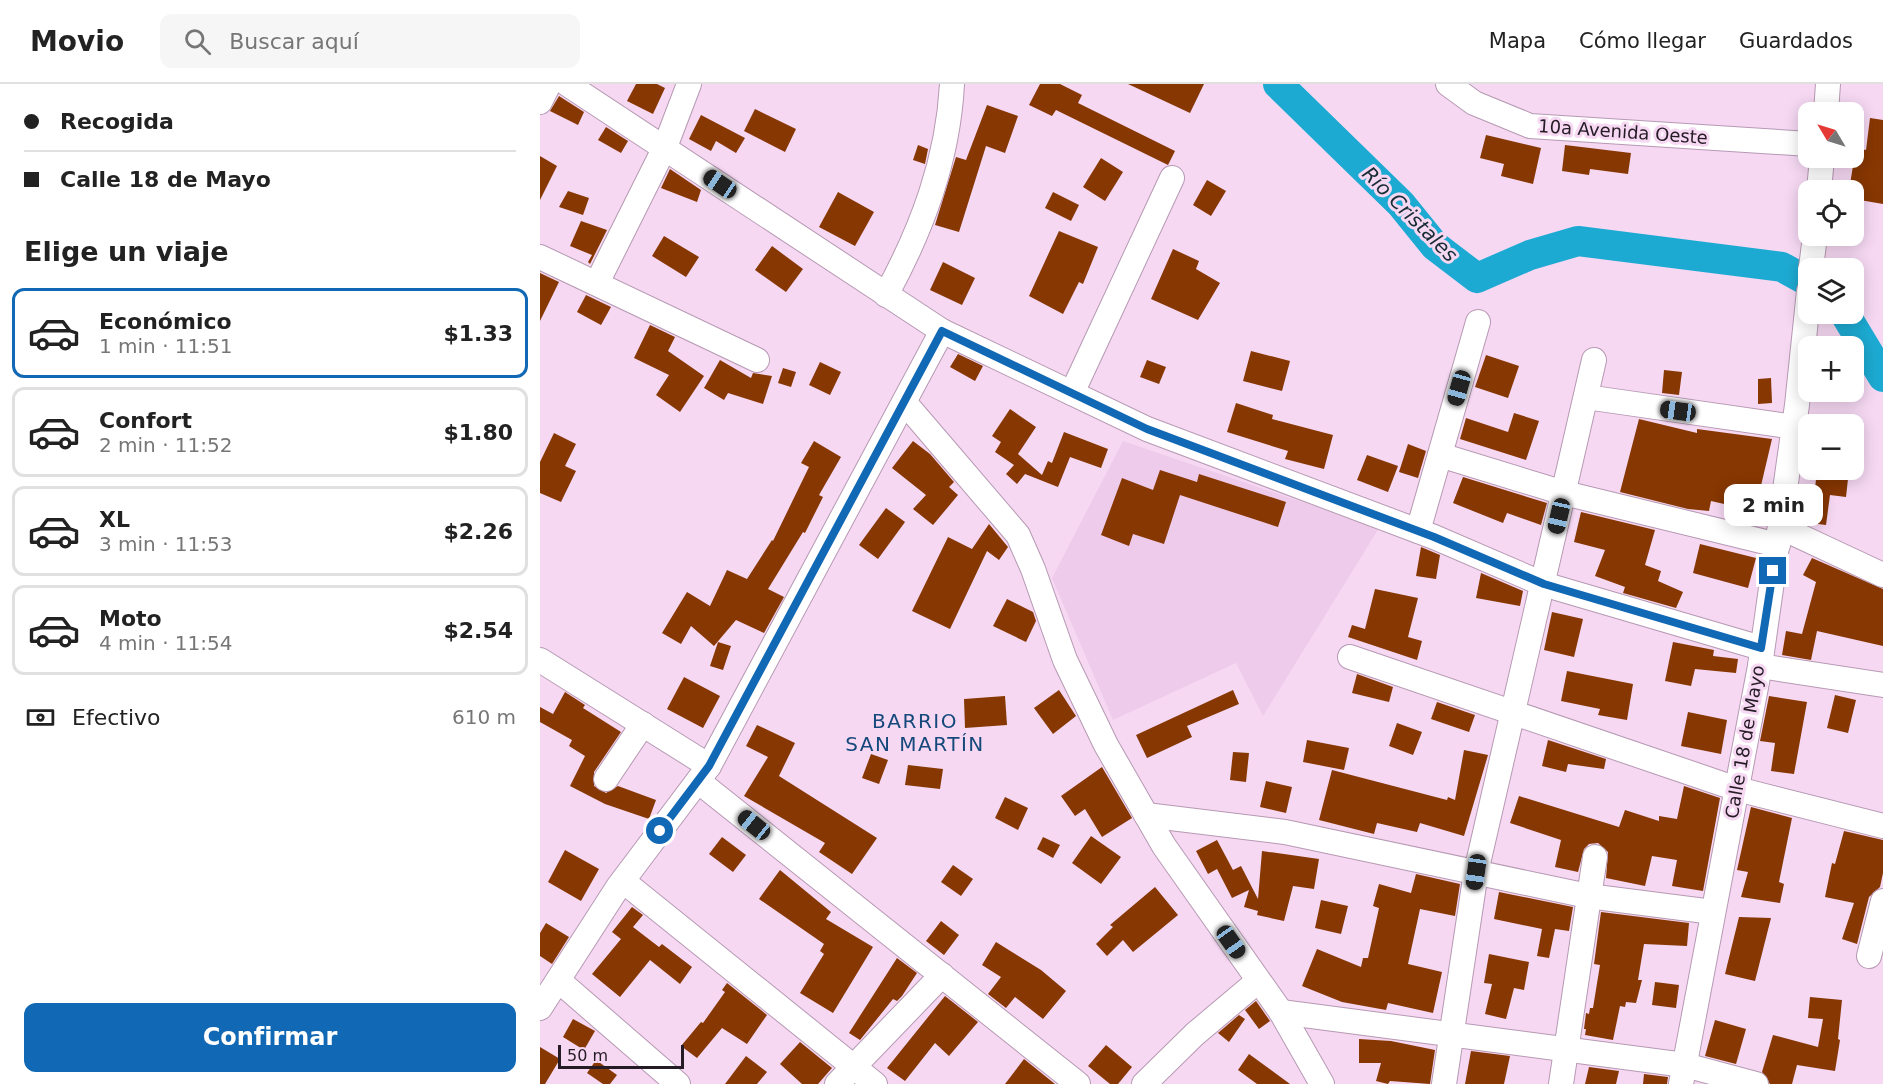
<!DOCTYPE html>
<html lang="es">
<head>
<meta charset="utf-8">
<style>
  :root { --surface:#fff; --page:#f6f6f6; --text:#222; --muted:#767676; --line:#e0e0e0; --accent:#1168b5 }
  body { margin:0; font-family:"DejaVu Sans",sans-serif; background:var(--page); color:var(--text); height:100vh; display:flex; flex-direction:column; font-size:22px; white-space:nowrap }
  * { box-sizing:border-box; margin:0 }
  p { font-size:20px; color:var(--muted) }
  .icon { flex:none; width:33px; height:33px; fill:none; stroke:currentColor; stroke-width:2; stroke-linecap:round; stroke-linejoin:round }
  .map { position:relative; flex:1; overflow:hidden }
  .drawer { display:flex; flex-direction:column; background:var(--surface); width:540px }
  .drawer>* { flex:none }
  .top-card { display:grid; align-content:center; height:132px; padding:0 24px; background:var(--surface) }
  .needle { width:39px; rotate:308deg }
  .fabs { position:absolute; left:1258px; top:18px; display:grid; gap:12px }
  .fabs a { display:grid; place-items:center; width:66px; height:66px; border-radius:12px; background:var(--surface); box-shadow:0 3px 15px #0003; font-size:30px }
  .scale { position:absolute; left:18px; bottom:15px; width:126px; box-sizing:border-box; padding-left:6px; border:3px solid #251b24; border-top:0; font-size:16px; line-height:21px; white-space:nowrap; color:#251b24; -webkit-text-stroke:4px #f6d8f3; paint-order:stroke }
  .end { position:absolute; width:27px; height:27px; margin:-14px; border:8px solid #1168b5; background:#fff; box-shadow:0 0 0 3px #fff }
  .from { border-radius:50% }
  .bubble { position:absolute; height:42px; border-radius:12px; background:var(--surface); box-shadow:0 3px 15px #0003; font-size:20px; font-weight:800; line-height:42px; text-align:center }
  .car { position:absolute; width:18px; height:36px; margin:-18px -9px; border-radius:8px; box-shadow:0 0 4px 2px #0007; background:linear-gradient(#222 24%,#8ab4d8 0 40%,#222 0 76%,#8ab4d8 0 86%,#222 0) }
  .top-card b { display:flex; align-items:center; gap:21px; height:57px; font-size:22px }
  .top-card b+b { border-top:2px solid var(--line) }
  .top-card i { width:15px; height:15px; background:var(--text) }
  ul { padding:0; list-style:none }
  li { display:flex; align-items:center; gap:18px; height:90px; margin:0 12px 9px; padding:0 12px; border:3px solid var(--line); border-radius:12px }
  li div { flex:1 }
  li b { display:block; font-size:22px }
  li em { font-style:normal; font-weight:800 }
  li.on { border-color:var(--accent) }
  li>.icon { width:54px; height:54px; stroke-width:1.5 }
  h2 { padding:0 24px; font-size:27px; line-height:72px }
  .pay { display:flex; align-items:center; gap:15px; height:66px; padding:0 24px; font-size:22px }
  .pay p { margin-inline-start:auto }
  .primary-button { display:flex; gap:12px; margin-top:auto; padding:12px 24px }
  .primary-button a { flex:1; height:69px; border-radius:12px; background:var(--accent); color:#fff; font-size:24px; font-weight:800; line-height:69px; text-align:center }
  header { display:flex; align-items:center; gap:36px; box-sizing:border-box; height:84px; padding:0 30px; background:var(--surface); border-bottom:2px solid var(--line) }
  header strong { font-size:28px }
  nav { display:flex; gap:33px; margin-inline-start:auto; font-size:21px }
  .search { width:420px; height:54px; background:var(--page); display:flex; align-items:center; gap:15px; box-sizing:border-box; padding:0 21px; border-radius:12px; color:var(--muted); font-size:22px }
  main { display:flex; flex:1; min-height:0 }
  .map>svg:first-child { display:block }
</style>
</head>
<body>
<header>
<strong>Movio</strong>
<div class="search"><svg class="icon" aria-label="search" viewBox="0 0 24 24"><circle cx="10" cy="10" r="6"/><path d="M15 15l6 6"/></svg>Buscar aquí</div>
<nav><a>Mapa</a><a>Cómo llegar</a><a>Guardados</a></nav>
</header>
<main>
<section class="drawer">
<div class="top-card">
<b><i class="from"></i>Recogida</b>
<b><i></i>Calle 18 de Mayo</b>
</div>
<h2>Elige un viaje</h2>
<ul>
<li class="on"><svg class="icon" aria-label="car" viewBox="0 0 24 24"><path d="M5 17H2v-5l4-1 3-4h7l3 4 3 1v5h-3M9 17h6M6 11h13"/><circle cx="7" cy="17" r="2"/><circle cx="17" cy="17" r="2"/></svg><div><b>Económico</b><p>1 min · 11:51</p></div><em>$1.33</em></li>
<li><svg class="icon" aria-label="car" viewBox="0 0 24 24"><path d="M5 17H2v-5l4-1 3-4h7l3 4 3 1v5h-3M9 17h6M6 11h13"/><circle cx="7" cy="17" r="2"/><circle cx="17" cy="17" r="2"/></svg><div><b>Confort</b><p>2 min · 11:52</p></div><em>$1.80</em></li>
<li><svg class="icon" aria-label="car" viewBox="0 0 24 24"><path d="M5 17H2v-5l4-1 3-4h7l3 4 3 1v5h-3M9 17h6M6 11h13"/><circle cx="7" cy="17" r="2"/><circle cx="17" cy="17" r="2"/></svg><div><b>XL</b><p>3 min · 11:53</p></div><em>$2.26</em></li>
<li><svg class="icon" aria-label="car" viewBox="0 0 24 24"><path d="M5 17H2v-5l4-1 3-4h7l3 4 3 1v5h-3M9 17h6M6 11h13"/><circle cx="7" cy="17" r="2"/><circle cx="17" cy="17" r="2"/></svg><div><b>Moto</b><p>4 min · 11:54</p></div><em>$2.54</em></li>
</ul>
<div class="pay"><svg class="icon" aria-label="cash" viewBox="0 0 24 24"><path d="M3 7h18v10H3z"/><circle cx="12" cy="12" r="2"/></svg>Efectivo<p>610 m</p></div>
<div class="primary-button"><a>Confirmar</a></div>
</section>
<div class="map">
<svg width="1343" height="1000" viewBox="0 0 1343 1000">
  <rect width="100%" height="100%" fill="#f6d8f3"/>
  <path fill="#efcbeb" d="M583,357L839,444L723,632L696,579L573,636L512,494Z"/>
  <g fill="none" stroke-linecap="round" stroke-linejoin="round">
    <g stroke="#1daad2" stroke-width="30">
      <path d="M738,0L861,120L895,162L937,194L990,171L1038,157L1242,183L1269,198"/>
      <path d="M1305,230L1343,293"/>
    </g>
  </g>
  <g fill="#873702">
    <path d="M96,0H117L125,4L113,30L87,17Z"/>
    <path d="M500,0H520L542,11L538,19L635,67L628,81L516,26L512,32L489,21Z"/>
    <path d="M588,0H664L650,29Z"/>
    <path d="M19,12L44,28L38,41L10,27Z"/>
    <path d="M447,21L478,32L465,69L446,62L419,148L395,141L416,73L426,76Z"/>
    <path d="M215,25L256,45L245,68L204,47Z"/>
    <path d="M161,31L205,54L196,69L176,57L171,67L149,55Z"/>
    <path d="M1330,34L1343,36V120L1314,115V106H1309L1316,64L1326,66Z"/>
    <path d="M66,43L88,57L81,69L58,56Z"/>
    <path d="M946,51L1001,64L993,100L961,92L964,80L940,74Z"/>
    <path d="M378,61L388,65L385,80L373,76Z"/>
    <path d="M1025,61L1091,69L1088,90L1050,85L1049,91L1022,87Z"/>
    <path d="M0,72L17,82L0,116Z"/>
    <path d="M561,74L583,88L565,117L543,103Z"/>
    <path d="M130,85L161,106L157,118L121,104Z"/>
    <path d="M667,96L686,107L671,132L653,121Z"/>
    <path d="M28,107L49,114L43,131L19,123Z"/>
    <path d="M298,108L334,128L315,162L279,143Z"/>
    <path d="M513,108L539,121L531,137L505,124Z"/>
    <path d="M41,137L67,146L50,180L48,178L52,171L30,162Z"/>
    <path d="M519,147L558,163L543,200L539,198L523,230L489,212Z"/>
    <path d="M124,152L159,173L146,193L112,172Z"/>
    <path d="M232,162L263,185L246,208L215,186Z"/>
    <path d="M633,165L659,177L656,185L680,199L658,236L611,215Z"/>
    <path d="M403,178L435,194L422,221L390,206Z"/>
    <path d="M0,189L19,198L0,237Z"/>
    <path d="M46,211L71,223L61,241L37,228Z"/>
    <path d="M110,241L135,253L128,267L164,292L140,328L116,311L129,291L94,274Z"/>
    <path d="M711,267L750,277L742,307L703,297Z"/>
    <path d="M418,270L443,282L435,297L410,283Z"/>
    <path d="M946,271L979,282L968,314L935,303Z"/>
    <path d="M180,276L211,294L213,289L232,292L223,320L188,309L184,316L164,304Z"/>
    <path d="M607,276L626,283L619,300L600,293Z"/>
    <path d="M280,278L301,288L290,311L269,301Z"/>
    <path d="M243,284L256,288L251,303L238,299Z"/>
    <path d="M1124,286L1142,288L1139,311L1122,309Z"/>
    <path d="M1231,294L1232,319L1218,320V295Z"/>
    <path d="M696,319L733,331L732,335L793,351L784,385L745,375L748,367L687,348Z"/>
    <path d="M470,325L496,343L478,370L502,391L508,377L512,379L524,348L568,365L561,384L530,373L518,403L485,390L477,400L466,390L474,381L455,368L461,358L452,352Z"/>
    <path d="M974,329L999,337L986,376L920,355L926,334L968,348Z"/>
    <path d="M1099,335L1157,349V345L1232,355L1215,427L1171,417L1169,427L1148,425L1080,408Z"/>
    <path d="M14,349L36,360L25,382L36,387L21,418L0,409V378Z"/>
    <path d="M274,357L301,373L279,411L283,413L265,449L263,448L228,505L244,513L224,549L196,536L174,562L151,542L141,560L122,549L147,508L170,522L187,486L207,495L232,456L233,457L269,383L261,379Z"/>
    <path d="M373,357L390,370L414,398L409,403L418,411L393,441L373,425L386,411L352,384Z"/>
    <path d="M868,360L886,367L878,394L859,388Z"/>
    <path d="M827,371L858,382L848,408L817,396Z"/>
    <path d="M620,386L657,398L659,390L746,418L738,443L640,411L624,460L593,450L589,462L561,451L582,394L613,406Z"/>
    <path d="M1277,386H1309L1306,413L1290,411L1286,441L1263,438L1265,422L1273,423Z"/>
    <path d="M923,393L1007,419L1001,441L967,429L963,439L913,419Z"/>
    <path d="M346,424L365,438L338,475L319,461Z"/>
    <path d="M1041,428L1115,446L1105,481L1121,487L1118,497L1143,508L1136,524L1083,509L1085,503L1055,492L1065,466L1034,458Z"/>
    <path d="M449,440L468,463L459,476L447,467L410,545L372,527L408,453L432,465Z"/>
    <path d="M1160,460L1216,474L1208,504L1153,489Z"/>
    <path d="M881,463L900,471L896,495L876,492Z"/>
    <path d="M1272,474L1343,505V562L1277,547L1271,576L1242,571L1246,547L1262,550L1276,498L1263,491Z"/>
    <path d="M941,489L983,507L980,522L936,514Z"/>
    <path d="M835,505L878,514L868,553L882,557L877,576L808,553L812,541L825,545Z"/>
    <path d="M467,515L493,528L496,537L486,558L453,542Z"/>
    <path d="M1012,528L1043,535L1034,573L1004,566Z"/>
    <path d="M178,558L191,562L183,586L170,582Z"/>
    <path d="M1133,558L1174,566L1173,572L1198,575L1196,589L1155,585L1151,602L1125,597Z"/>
    <path d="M1027,587L1093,600L1087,636L1058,631L1060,625L1021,617Z"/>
    <path d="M817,590L853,603L849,618L812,609Z"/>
    <path d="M144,593L180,612L163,644L127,625Z"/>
    <path d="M519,606L536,632L513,650L494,624Z"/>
    <path d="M693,606L699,620L647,642L652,653L607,674L596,651Z"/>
    <path d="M25,608L45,621L43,624L81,648L54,688V702L66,709L78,702L116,716L109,735L65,720L30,702L45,672L29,662L32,656L0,638V623L13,630Z"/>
    <path d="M1295,611L1316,616L1308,649L1287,644Z"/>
    <path d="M465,612L467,641L425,644L424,615Z"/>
    <path d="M1229,612L1267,618L1254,690L1231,687L1235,659L1220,657Z"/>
    <path d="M897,618L935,631L929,648L891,635Z"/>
    <path d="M1148,628L1187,636L1181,670L1141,662Z"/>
    <path d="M857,639L882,648L873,671L849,662Z"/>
    <path d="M217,641L255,659L239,692L337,754L312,790L279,768L285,759L204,712L228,673L206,662Z"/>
    <path d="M767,656L809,664L804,686L763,678Z"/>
    <path d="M1008,656L1066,675L1064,685L1028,680L1026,688L1002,682Z"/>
    <path d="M924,666L948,671L924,752L880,739L877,748L837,739L834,750L779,736L792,686L907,716L908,713L915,716Z"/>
    <path d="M693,668L709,669L706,698L690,696Z"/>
    <path d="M331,670L348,676L339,700L322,694Z"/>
    <path d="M368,681L403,685L400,705L365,701Z"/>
    <path d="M562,683L592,734L562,753L545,725L535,732L521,712Z"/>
    <path d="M726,697L752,703L746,729L720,723Z"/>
    <path d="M1144,702L1180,714L1163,807L1132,802L1137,776L1112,772L1105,802L1066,794L1068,768L1058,759L1049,760L1044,765L1038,788L1015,783L1021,756L970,739L979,712L1079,743L1085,726L1119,737V732L1137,735Z"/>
    <path d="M465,713L488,724L478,746L455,734Z"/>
    <path d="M1211,723L1252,734L1239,798L1244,800L1240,819L1201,813L1208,788L1197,786Z"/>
    <path d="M1304,747L1343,756V789L1340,803L1329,813L1317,860L1302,855L1314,819L1285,813L1292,779L1295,780Z"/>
    <path d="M551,752L581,773L561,800L532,779Z"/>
    <path d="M182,753L206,771L193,788L169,770Z"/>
    <path d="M503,753L520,761L513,774L497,765Z"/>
    <path d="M677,756L693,786L701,782L718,815L722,767L779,775L774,805L753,802L744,837L717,831L718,827L704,823L709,806L692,814L677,785L668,790L656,767Z"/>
    <path d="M25,766L59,785L41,817L8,798Z"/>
    <path d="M413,781L433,795L421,812L401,798Z"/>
    <path d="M240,786L291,828L286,835L333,863L293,929L260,909L284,870L280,867L284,860L219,815Z"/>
    <path d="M876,790L920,800L915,832L880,825L868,880L902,888L893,929L848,919L846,926L802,918L762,902L777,865L821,883L823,874H828L839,824L833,822L839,800L871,809Z"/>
    <path d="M615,803L638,831L593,868L583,856L567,872L556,860L573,843L570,841Z"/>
    <path d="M959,808L1033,823L1029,847L1015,845L1009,874L997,872L1002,845L954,835Z"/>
    <path d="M781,816L808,822L801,850L775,844Z"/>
    <path d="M92,823L103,831L93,843L119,863L122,860L152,883L140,900L110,876L80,913L52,890L81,855L72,848Z"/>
    <path d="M1061,828L1149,839L1147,862L1104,860L1098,896H1102L1096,919L1086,918L1085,923L1080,922L1073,956L1045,951L1046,945H1044L1046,929L1049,930L1050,924H1053L1060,881L1054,880Z"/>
    <path d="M1199,833L1231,834L1215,897L1185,890Z"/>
    <path d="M401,837L419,851L404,871L386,857Z"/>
    <path d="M6,839L29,853L12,880L0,872V849Z"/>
    <path d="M456,858L501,886L526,907L503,935L475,913L466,924L448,910L461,893L442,881Z"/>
    <path d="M949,870L989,878L984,906L974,904L966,935L945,930L952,900L944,899Z"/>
    <path d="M357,874L377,889L362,912L357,917L353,915L320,956L309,949Z"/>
    <path d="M1115,898L1139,901L1136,924L1112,921Z"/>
    <path d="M187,899L227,931L207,960L182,944L157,974L141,962L161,938L163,939L185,908L182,906Z"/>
    <path d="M405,912L438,938L409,972L395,959L365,997L347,984Z"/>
    <path d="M1270,913L1302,916L1298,955L1300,956L1295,987L1257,981L1252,1000H1230L1222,988L1233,951L1278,963L1283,935L1268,934Z"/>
    <path d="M716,917L730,937L719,945L705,926Z"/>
    <path d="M699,931L705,935L689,958L678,949Z"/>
    <path d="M33,935L55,947L44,966L23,953Z"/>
    <path d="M1175,936L1206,945L1196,980L1165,972Z"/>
    <path d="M819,955L851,957L895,966L890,1000L850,997L848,1000L836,997L841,979H819Z"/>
    <path d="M260,958L292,984L278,1000H262L240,980Z"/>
    <path d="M566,961L592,983L578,1000H570L548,982Z"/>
    <path d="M0,963L20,975L5,1000H0Z"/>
    <path d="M931,967L970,972L964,1000H925Z"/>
    <path d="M709,970L750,1000H717L698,986Z"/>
    <path d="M206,972L227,988L217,1000H185Z"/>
    <path d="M484,975L515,1000H465Z"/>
    <path d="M56,976L77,991L70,1000H63L47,989Z"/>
    <path d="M1049,983L1079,987L1076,1000H1045Z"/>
    <path d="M1104,990L1128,993L1127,1000H1103Z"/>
  </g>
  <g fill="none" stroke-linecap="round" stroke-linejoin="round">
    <g stroke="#b699b3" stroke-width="26">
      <g id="minor">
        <path d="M27,0L402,247L607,345L894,453L1003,500L1221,564"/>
        <path d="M908,0L934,19L990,42L1269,60"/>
        <path d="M0,18L9,0"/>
        <path d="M1286,28L1288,0"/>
        <path d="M1279,106L1282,74"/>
        <path d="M0,173L217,276"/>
        <path d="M1271,184L1275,152"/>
        <path d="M57,199L125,63L149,0"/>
        <path d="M346,211C382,145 408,76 412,0"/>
        <path d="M532,309L632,94"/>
        <path d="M1046,313L1254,343"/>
        <path d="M365,319L478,451L493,485L525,576L566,661L624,762L741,928L782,1000"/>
        <path d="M900,371L1024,409L1238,461"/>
        <path d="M1240,443L1343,491"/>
        <path d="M878,447L938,238"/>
        <path d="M810,573L1197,705L1343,742"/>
        <path d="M0,576L169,682"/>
        <path d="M1220,582L1343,601"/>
        <path d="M66,695L103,640"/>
        <path d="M158,697L538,1000"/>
        <path d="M606,731L745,748L1048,812L1173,828"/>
        <path d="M83,797L335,1000"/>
        <path d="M1329,872L1343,817"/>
        <path d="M18,896L138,1000"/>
        <path d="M0,924L78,803L169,682L402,247"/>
        <path d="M741,928L1145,981L1216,1000"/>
        <path d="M297,1000L402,891"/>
        <path d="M604,1000L655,950L718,897"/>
        <path d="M904,1000L936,788L1054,276"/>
        <path d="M1021,1000L1055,773"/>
        <path d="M1141,1000L1220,582L1257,321L1269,207"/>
      </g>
    </g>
    <use href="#minor" stroke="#fff" stroke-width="24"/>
  </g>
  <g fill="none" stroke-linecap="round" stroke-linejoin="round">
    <path stroke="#1168b5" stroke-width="8" d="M120,747L169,682L402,247L607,345L894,453L1004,500L1221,564L1233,487"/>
  </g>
  <g text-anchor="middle" stroke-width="6" stroke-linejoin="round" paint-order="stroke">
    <g font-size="18" fill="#251b24" stroke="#f6d8f3">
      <text transform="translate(1083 48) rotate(4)" y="6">10a Avenida Oeste</text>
      <text transform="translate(1205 658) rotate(-80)" y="6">Calle 18 de Mayo</text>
    </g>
    <g font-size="20" font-style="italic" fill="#172c34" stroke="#f6d8f3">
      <text transform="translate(870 130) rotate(45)" y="7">Río Cristales</text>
    </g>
    <g font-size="20" letter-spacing="1.5" fill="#16497b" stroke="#f6d8f3">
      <text x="375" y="644">BARRIO<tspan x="375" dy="23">SAN MARTÍN</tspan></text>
    </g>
  </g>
</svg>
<div class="fabs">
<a><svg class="needle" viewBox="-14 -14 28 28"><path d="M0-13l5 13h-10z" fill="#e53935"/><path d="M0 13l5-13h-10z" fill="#767676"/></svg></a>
<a><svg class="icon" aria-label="locate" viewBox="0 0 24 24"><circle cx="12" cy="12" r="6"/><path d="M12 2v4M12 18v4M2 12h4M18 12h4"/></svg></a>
<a><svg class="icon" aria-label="layers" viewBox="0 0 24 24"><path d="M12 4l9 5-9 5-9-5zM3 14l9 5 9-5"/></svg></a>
<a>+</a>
<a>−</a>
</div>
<div class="scale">50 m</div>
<i class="end from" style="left:120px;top:747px"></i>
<i class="end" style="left:1233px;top:487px"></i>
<div class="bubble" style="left:1184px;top:400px;width:99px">2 min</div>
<i class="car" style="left:180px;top:100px;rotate:304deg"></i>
<i class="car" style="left:919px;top:304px;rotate:196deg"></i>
<i class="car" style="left:1138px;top:327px;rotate:278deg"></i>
<i class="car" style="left:1019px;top:432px;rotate:193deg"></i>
<i class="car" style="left:214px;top:741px;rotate:309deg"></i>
<i class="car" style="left:936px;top:788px;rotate:188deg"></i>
<i class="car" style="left:691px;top:858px;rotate:145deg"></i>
</div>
</main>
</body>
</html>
